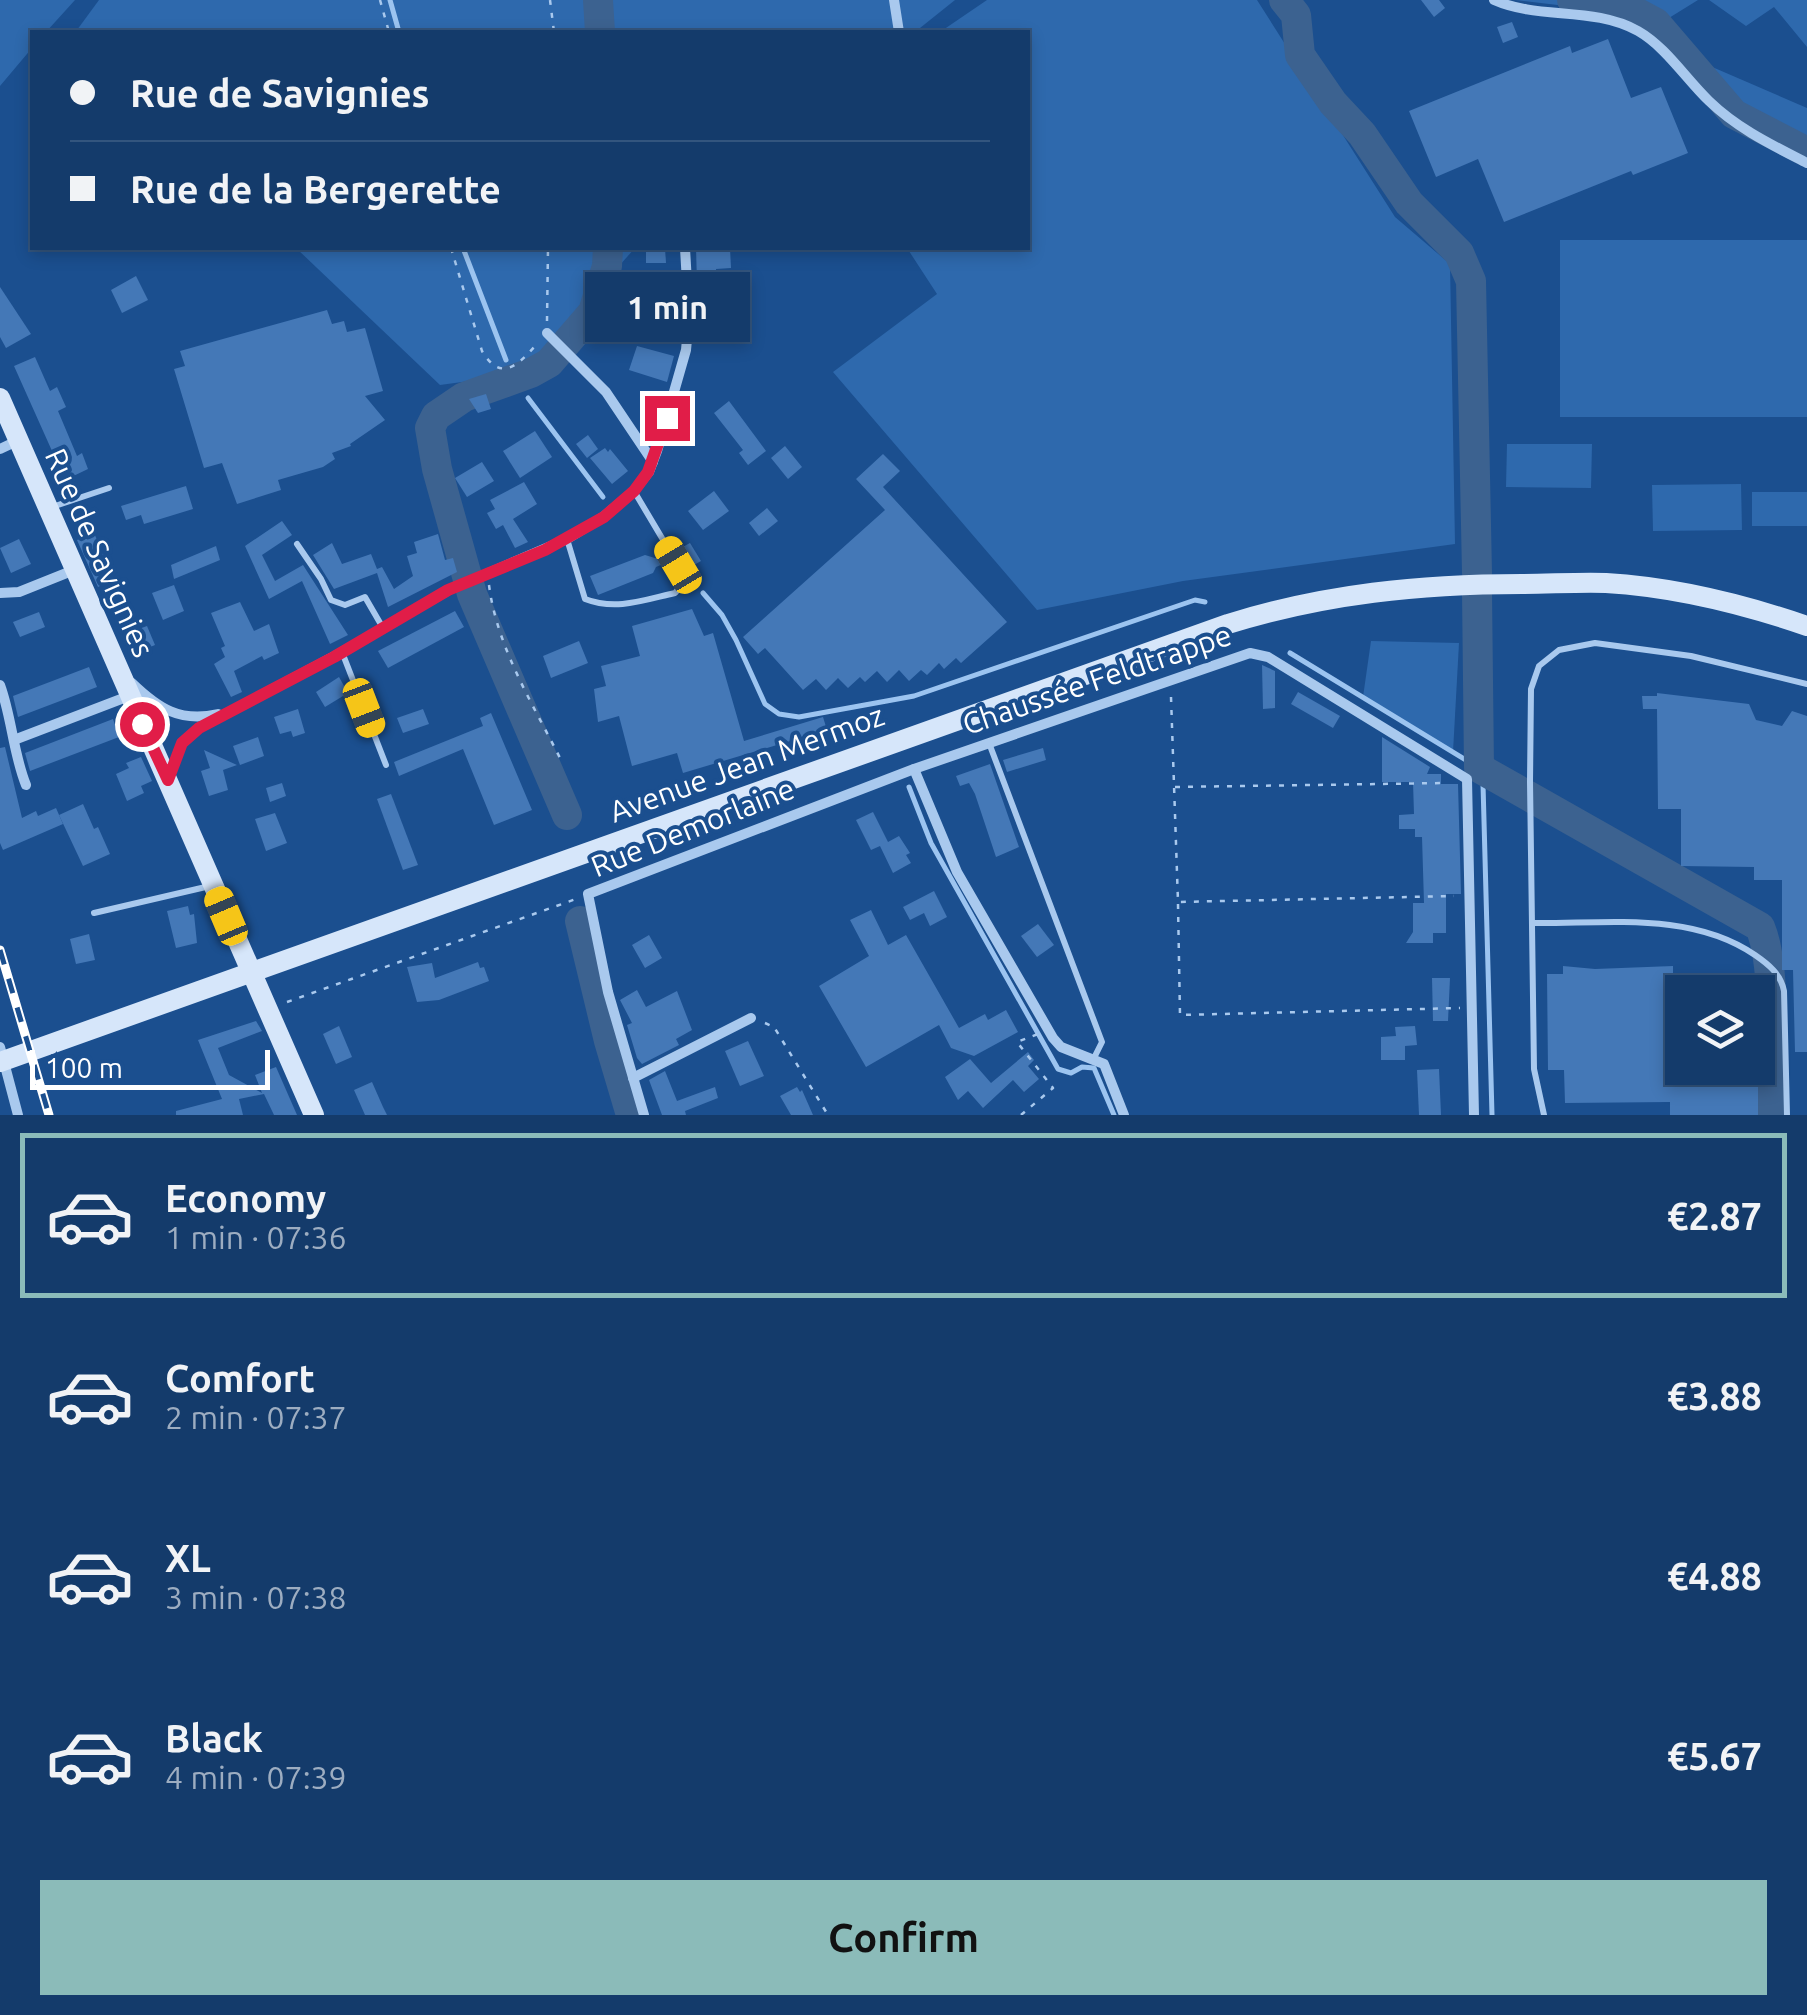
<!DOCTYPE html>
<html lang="en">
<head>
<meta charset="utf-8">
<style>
  :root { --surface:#143b6b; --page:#1d4271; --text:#f1f3f6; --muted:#9dadc1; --line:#33557e; --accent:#8bbbb9 }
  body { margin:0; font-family:Ubuntu,sans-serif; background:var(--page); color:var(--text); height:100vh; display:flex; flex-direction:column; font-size:38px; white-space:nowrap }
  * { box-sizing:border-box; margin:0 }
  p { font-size:32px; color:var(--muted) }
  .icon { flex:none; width:55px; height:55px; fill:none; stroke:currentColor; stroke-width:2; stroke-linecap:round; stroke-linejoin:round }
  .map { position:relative; height:1115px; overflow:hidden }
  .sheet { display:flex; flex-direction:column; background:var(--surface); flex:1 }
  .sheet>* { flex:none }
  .top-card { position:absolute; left:30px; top:30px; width:1000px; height:220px; border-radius:0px; box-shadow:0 5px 15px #0003,0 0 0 2px var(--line); display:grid; align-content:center; height:220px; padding:0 40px; background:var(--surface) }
  .buttons { position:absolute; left:1665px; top:975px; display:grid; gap:20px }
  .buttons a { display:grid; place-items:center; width:110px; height:110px; border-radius:0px; background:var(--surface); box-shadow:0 5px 15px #0003,0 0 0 2px var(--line); font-size:50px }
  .scale { position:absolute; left:30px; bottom:25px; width:240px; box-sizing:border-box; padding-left:10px; border:5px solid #fff; border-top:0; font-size:28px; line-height:35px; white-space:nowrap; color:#fff; -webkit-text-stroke:8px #1b4f8f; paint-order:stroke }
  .end { position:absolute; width:45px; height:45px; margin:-22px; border:12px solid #e11d48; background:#fff; box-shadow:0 0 0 5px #fff }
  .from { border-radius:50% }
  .bubble { position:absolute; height:70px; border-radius:0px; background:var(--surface); box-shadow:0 5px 15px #0003,0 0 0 2px var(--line); font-size:32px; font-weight:700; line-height:70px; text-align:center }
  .car { position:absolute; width:30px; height:60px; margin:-30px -15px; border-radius:12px; box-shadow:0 0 8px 2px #0007; background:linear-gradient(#f5c518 24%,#345 0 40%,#f5c518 0 76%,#345 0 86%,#f5c518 0) }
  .top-card b { display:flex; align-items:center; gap:35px; height:95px; font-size:38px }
  .top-card b+b { border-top:2px solid var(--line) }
  .top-card i { width:25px; height:25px; background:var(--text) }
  ul { padding:18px 0 0; list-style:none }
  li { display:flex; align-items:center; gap:30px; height:165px; margin:0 20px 15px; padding:0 20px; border:5px solid transparent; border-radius:0px }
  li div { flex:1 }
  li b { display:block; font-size:38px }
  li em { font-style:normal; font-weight:700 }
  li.on { border-color:var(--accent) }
  li>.icon { width:90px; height:90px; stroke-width:1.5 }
  .button { display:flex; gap:20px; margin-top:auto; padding:20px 40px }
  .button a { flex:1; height:115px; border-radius:0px; background:var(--accent); color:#111; font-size:40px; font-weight:700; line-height:115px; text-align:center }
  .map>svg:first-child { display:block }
</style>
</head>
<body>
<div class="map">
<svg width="1807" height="1115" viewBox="0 0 1807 1115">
  <rect width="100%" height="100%" fill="#1b4f8f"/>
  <g fill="#2e69ad">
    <path d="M0,0H75L46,32H32V48L0,86Z"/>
    <path d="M99,0H955L915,32H80L77,30Z"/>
    <path d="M987,0H1257L1395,217L1450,264L1455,544L1183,581L1037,610L833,372L937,294L907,248H1028V32H940Z"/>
    <path d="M1515,0H1698L1656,26L1591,9Z"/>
    <path d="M1709,0H1807V47L1774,7L1746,26Z"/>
    <path d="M1696,60L1807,108V137L1736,107Z"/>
    <rect x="1560" y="240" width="247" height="177"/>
    <path d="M296,248H635L538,357L506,376L440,385Z"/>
    <path d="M1507,444H1592L1591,488L1506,487Z"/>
    <path d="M1741,484L1742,530L1653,531L1652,485Z"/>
    <rect x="1752" y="492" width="55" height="34"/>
    <path d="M1371,641L1459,643L1453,752L1363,697Z"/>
  </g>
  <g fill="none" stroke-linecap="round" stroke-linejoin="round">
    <g stroke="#9cc4f0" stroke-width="5">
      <path d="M390,0L399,32"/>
      <path d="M463,248L506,360"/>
      <path d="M528,398L603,497"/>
      <path d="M703,593L722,615L736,640L765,704L779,714L799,717L914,696L1195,600L1205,602"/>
      <path d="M1290,653L1479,768L1483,784L1492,1115"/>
      <path d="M909,787L931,843L1058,1069L1071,1073L1082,1067L1094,1068L1114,1115"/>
    </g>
    <g stroke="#3c6290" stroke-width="30">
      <path d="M598,0L600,32"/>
      <path d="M1284,0L1296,15L1300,55L1333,103L1362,134L1409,203L1459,253L1471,281L1477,573"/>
      <path d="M1572,0L1632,10L1656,23L1734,114L1807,152"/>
      <path d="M1477,592L1479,768L1760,927C1778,970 1770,1066 1769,1115"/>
      <path d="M567,815L472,594L437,469L430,428L436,416L464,397L531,373L549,363L593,312L607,266L608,248"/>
      <path d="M580,921L609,1041L631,1115"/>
    </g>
  </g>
  <g fill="#4478b7">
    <path d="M1421,0H1439L1445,8L1434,17Z"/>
    <path d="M1512,22L1518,37L1503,43L1497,27Z"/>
    <path d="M1608,39L1631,98L1661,87L1688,153L1633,175L1631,171L1504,222L1478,159L1436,177L1409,111L1570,46L1572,53Z"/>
    <path d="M646,248H665L666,263H646Z"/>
    <path d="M696,248H730L731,268L716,269L717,281L697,282Z"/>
    <path d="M136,276L148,300L122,313L111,290Z"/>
    <path d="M0,287L31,334L6,348L0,337Z"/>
    <path d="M646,304H668V323L646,324Z"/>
    <path d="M327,310L332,324L344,321L347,332L365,328L383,391L365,396L385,420L350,444L351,446L332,453L335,459L323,467L278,480L281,490L237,504L222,463L204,468L174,369L185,366L180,351Z"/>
    <path d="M621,321L643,328L640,340L617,334Z"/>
    <path d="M637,346L674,356L667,382L629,370Z"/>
    <path d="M35,357L50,391L57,387L66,407L58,411L77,456L82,453L88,469L65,480L14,366Z"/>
    <path d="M486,394L491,409L478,413L469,399Z"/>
    <path d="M729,401L766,451L748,465L739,453L743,450L714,413Z"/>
    <path d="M535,431L552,457L520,478L503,451Z"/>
    <path d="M588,435L598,449L587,458L576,444Z"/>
    <path d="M785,446L802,467L788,479L771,458Z"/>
    <path d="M605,448L608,452L610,449L628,471L612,484L590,458Z"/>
    <path d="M883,454L900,471L883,487L1007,622L961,663L956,658L944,669L939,663L927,675L921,670L909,681L899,670L887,682L877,671L865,682L860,677L848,688L838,678L826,690L816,679L803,690L765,648L758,654L743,637L885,510L856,479Z"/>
    <path d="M482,462L494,481L467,497L455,478Z"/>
    <path d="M524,482L537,504L513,519L528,542L515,548L503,525L496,529L487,513L495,509L490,500Z"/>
    <path d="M186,486L193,509L144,524L141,515L126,520L121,506Z"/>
    <path d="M714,491L729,511L703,530L688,511Z"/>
    <path d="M767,508L778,521L759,536L749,523Z"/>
    <path d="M282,521L292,535L262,555L275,581L303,565L348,635L330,644L302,581L269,599L245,546Z"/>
    <path d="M94,533L105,558L107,569L104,570L109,581L98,587L77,540Z"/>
    <path d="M438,534L445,560L453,558L457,572L388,607L377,573L334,589L313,555L332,543L342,564L371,554L377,569L382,567L394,589L413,576L407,556L417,553L414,542Z"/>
    <path d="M19,539L31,564L11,573L0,548Z"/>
    <path d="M690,543L701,561L687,569L677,550Z"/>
    <path d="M216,546L220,560L174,579L171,565Z"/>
    <path d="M645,555L668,562L656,567L653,573L598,595L590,576Z"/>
    <path d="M174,585L184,611L163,620L152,593Z"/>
    <path d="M240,602L254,631L269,624L279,653L264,660L262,656L234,671L242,692L231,697L214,664L225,657L221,648L225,646L211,613Z"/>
    <path d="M692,609L704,636L713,633L744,741L823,717L827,730L683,773L677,753L632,766L619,716L598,722L594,689L606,686L601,666L640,656L632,626Z"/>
    <path d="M455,611L464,627L388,668L378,651Z"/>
    <path d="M39,612L45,627L20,637L13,622Z"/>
    <path d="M147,626L155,645L143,650L136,630Z"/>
    <path d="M579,641L588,663L551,678L543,656Z"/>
    <path d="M1262,665L1275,671V708L1263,709Z"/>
    <path d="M89,667L97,687L18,717L13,696Z"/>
    <path d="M339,677L348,693L325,707L316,692Z"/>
    <path d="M1298,692L1340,716L1333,728L1291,704Z"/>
    <path d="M1657,693L1749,704L1756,720L1782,726L1792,711L1807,716V1052H1795L1793,970H1782V880H1754V867L1681,866V809H1658L1657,709H1643L1642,696H1657Z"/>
    <path d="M298,709L305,733L293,737L291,731L280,734L274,717Z"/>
    <path d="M423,709L429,724L403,733L397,718Z"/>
    <path d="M491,713L532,810L494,825L463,749L399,776L394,762L483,726L480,718Z"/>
    <path d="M113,719L119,737L30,771L25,753Z"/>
    <path d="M258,737L264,756L240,765L233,746Z"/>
    <path d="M1382,737L1430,767L1427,774H1441V784H1458L1461,894H1446V933H1433V943H1406L1413,932V903H1424L1422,837H1415V829H1399V815L1414,814L1413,782H1382Z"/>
    <path d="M5,747L22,818L36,811L38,816L56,808L63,824L3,850L0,843V748Z"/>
    <path d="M1043,748L1046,760L1007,772L1003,760Z"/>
    <path d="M204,750L237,765L223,770L228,790L209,796L201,771L210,768Z"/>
    <path d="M141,757L152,781L141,786L144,793L127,801L116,774L129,768L126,763Z"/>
    <path d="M990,764L1019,847L996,857L975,794L969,783L960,786L956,776Z"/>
    <path d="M282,783L286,796L270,802L266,788Z"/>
    <path d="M391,794L418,865L403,870L377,799Z"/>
    <path d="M83,804L94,829L98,827L110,854L83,866L59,815Z"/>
    <path d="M873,812L888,842L899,836L910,853L906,855L911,863L893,873L880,846L871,850L856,820Z"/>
    <path d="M275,813L287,843L266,851L255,819Z"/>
    <path d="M934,891L947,917L930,926L924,913L910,920L903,907Z"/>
    <path d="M188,906L190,915L194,914L197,943L176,948L167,911Z"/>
    <path d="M871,910L888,945L906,935L959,1028L985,1014L988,1020L1006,1010L1018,1032L974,1056L951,1048L939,1025L866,1067L819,986L869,956L850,920Z"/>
    <path d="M1038,924L1054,945L1037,957L1021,936Z"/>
    <path d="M89,934L95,960L76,964L70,939Z"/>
    <path d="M649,935L662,958L645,968L632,945Z"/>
    <path d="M478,962L480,968L484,967L489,981L439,1000L417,1002L407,967L432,963L435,978Z"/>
    <path d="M1563,966L1595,969L1673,966V974H1757V992H1682V1068H1758V1115H1670V1102L1565,1103L1564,1070H1548L1547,974H1563Z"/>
    <path d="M1432,978H1450L1448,1021H1433Z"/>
    <path d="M637,990L646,1007L677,991L692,1030L676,1039L679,1045L642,1064L637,1058L627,1025L632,1023L620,1000Z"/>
    <path d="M256,1021L262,1031L218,1048L229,1075L262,1093L255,1075L276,1067L297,1115H274L264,1094L239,1099L243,1115H176V1111L222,1099L198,1040Z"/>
    <path d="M339,1026L352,1057L336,1064L323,1034Z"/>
    <path d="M1415,1026L1417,1045L1405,1046V1060H1381V1037L1396,1036L1395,1027Z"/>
    <path d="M748,1041L764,1076L740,1086L725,1051Z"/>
    <path d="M1028,1052L1034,1060L1028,1066L1039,1079L1024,1092L1013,1080L983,1108L968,1091L958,1100L945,1077L970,1059L991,1083Z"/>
    <path d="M1439,1069L1441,1115H1419L1417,1070Z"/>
    <path d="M665,1071L677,1101L715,1087L718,1098L685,1111L686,1115H662L649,1080Z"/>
    <path d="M372,1082L383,1107L387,1115H365L354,1090Z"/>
    <path d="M797,1087L800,1092L802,1090L813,1115H791L780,1096Z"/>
  </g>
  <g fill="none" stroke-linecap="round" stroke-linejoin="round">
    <g stroke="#a9c9ee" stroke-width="2.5" stroke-dasharray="5 8" stroke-linecap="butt">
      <path d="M380,0L389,32"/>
      <path d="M550,0L554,32"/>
      <path d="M451,248L482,351C501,383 518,365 536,345"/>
      <path d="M547,321L548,248"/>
      <path d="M489,585C497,648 533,704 561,760"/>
      <path d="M1171,697L1178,902L1454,896"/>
      <path d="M1175,787L1447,783"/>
      <path d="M1178,904L1180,1015L1460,1008"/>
      <path d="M287,1002L576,899"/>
      <path d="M765,1023L774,1027L828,1115"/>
      <path d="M1021,1115L1053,1088L1017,1042L1038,1034"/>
    </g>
    <g stroke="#a9c9ee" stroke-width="6">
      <path d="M52,507L109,488"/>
      <path d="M567,539L585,599C616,611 644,600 675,593L681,586L678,565L634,491"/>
      <path d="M297,544L321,579L331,600L345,605L365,597L383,628"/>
      <path d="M342,652L386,765"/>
      <path d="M989,743L1102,1042L1094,1058"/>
      <path d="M94,913L210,886"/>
      <path d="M1532,923C1606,924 1691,911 1755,955C1768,964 1781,974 1784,991L1787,1115"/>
      <path d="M1544,1115L1534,1069L1530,782L1531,689L1539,666L1559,650L1595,643L1691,656L1807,684"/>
    </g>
    <g stroke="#a9c9ee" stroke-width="10">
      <path d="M894,0L899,32"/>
      <path d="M1494,0C1539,20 1593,6 1638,31C1666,47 1686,79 1709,101C1738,129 1772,145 1807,163"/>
      <path d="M547,333L606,392L653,462"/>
      <path d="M0,449L17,441"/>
      <path d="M0,593L19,592L74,570"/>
      <path d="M132,683C158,708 180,723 218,714"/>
      <path d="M0,685C12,718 13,753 26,785"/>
      <path d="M14,740L129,696"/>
      <path d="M914,769L957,872L1053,1038L1061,1047L1104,1064L1124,1115"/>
      <path d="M168,779L182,743L199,728L333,657L449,590L567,539L603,517L634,491L649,472L657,451L686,350L689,318L685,248"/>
      <path d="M0,1047L18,1115"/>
      <path d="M633,1078L751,1018"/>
      <path d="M644,1115L608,992L588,894L914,769L1250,653L1268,657L1467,779L1474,1115"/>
    </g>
    <g stroke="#d6e6fa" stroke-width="20">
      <path d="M0,398L314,1115"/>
      <path d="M0,1062L1228,624C1324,594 1421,584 1522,584C1550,584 1578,582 1606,583C1674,587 1743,604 1807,626"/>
    </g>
    <g stroke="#fff" stroke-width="9">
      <path id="rail" d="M0,950L49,1115"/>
    </g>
    <use href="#rail" stroke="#1b4f8f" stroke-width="5" stroke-dasharray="15" stroke-linecap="butt"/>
  </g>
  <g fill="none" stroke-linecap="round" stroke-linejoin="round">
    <path stroke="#e11d48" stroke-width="12" d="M142,724L168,780L182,743L199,728L334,657L448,590L545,550L604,517L634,491L648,472L667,418"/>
  </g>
  <g text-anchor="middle" stroke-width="8" stroke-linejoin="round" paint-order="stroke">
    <g font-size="30" fill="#fff" stroke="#1b4f8f">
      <text transform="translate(99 553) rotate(66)" y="10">Rue de Savignies</text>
      <text transform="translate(1097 680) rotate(-19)" y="10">Chaussée Feldtrappe</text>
      <text transform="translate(747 764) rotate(-20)" y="10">Avenue Jean Mermoz</text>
      <text transform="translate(693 828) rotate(-22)" y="10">Rue Demorlaine</text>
    </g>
  </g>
</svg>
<div class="buttons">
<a><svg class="icon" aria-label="layers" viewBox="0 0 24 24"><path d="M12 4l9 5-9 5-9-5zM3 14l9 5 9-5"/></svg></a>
</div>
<div class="scale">100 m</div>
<i class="end from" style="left:142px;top:724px"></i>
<i class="end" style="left:667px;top:418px"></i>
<div class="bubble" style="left:585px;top:272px;width:165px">1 min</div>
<i class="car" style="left:678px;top:565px;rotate:329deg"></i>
<i class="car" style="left:364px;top:708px;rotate:159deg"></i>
<i class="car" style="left:226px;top:916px;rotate:337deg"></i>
<div class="top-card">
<b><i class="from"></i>Rue de Savignies</b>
<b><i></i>Rue de la Bergerette</b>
</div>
</div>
<section class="sheet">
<ul>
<li class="on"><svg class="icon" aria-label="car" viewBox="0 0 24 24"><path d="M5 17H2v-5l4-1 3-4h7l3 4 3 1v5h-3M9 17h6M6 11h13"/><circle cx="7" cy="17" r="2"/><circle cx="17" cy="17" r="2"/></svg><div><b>Economy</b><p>1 min · 07:36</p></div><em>€2.87</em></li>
<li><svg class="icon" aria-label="car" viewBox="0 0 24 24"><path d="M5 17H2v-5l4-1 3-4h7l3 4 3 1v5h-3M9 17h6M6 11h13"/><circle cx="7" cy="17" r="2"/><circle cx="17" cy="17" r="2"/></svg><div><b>Comfort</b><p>2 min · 07:37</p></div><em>€3.88</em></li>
<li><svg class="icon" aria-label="car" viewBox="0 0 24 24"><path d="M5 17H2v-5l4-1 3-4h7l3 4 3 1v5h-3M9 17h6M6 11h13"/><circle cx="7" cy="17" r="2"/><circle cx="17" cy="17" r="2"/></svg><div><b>XL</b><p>3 min · 07:38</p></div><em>€4.88</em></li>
<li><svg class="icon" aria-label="car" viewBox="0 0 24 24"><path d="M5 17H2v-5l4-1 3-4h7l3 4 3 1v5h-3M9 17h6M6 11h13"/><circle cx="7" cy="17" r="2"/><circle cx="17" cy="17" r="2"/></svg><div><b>Black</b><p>4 min · 07:39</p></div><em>€5.67</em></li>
</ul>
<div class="button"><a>Confirm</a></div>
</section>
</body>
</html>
